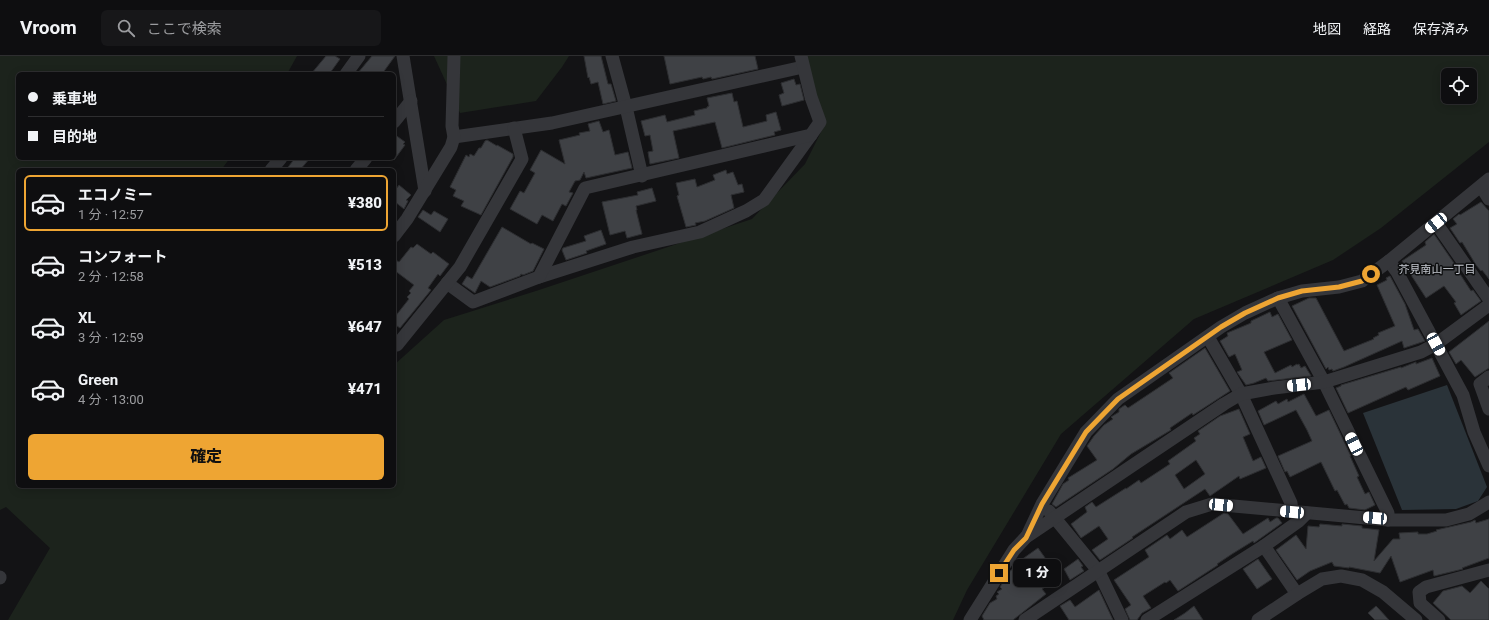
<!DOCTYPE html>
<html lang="ja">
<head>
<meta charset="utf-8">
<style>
  :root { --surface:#0e0e10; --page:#171719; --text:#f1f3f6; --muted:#9b9c9f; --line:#2e2e30; --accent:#eea533 }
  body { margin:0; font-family:Roboto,"Noto Sans JP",sans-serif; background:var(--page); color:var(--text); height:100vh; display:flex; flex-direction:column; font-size:15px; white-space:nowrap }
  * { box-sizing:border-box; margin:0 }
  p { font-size:13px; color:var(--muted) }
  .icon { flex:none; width:22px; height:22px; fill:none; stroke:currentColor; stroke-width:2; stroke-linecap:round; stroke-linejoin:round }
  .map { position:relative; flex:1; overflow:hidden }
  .side { position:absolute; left:16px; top:112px; width:380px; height:320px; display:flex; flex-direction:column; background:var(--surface); border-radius:6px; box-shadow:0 2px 10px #0003,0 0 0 1px var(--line) }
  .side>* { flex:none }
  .guide { position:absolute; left:16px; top:16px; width:380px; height:88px; border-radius:6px; box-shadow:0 2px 10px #0003,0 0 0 1px var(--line); display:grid; align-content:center; height:88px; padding:0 12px; background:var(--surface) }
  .buttons { position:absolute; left:1441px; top:12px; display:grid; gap:8px }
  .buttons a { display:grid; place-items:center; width:36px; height:36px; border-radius:6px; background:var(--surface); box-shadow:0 2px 10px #0003,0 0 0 1px var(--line); font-size:20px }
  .end { position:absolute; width:18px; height:18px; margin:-9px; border:5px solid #eea533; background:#111; box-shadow:0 0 0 2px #111 }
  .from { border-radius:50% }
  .bubble { position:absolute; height:28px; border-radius:6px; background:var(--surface); box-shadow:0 2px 10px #0003,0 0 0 1px var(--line); font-size:13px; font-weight:800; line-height:28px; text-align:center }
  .car { position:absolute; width:12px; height:24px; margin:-12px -6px; border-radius:5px; box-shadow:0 0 3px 1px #0007; background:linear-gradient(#fff 24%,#345 0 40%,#fff 0 76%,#345 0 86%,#fff 0) }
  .guide b { display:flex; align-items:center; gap:14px; height:38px; font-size:15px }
  .guide b+b { border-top:1px solid var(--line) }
  .guide i { width:10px; height:10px; background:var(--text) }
  ul { padding:7px 0 0; list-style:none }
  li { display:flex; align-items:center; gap:12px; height:56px; margin:0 8px 6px; padding:0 4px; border:2px solid transparent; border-radius:6px }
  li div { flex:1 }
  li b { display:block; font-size:15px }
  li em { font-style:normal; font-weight:800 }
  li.selected { border-color:var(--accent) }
  li>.icon { width:36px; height:36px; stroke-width:1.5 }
  .primary-button { display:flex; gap:8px; margin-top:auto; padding:8px 12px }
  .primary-button a { flex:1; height:46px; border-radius:6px; background:var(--accent); color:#111; font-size:16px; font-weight:800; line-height:46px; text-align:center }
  header { display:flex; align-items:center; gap:24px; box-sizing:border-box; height:56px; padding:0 20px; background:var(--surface); border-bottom:1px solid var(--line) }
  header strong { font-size:19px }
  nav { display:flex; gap:22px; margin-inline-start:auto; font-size:14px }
  .search { width:280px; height:36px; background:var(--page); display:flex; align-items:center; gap:10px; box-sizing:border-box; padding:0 14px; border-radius:6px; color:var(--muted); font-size:15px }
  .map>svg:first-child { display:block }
</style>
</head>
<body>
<header>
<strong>Vroom</strong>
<div class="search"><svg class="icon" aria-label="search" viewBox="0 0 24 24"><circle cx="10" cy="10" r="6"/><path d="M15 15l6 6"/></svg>ここで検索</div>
<nav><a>地図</a><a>経路</a><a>保存済み</a></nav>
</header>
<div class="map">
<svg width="1489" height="564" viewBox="0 0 1489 564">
  <rect width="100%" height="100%" fill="#131315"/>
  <g fill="#1c231c" fill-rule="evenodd">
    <path d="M0,0H297L287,18H18V102H230L221,114H18V430H394V309L444,264L539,234L752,163L805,108L825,68L800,0H1489V86L1381,172L1333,204L1194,263L1061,378L967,534L953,564H8L50,492L6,451L0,454ZM1448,19H1470V41H1448Z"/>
    <path d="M434,0H569L562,11L536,45L460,57Z"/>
  </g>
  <path fill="#2a3339" d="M1447,329L1487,431L1478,445L1456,453L1402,454L1363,357Z"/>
  <g fill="#3f4145" stroke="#2d2e31" fill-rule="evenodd">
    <path d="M326,0H335L340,3L330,17L331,18H311Z"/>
    <path d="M372,0H395L382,18H357Z"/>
    <path d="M584,0H601L608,28H611L616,45L603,48L598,26L591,28L589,21L588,22Z"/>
    <path d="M664,0H755L758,13L712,23L711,21L703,23L702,21L670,28Z"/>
    <path d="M794,23L796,29L800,28L804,44L782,50L779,39L784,37L781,27Z"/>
    <path d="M732,37L734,46L737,45L743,71L767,65L766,59L776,56L781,74L774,76L775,79L722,92L715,66L673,75L679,102L650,108L648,96L653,95L650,79L645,80L641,65L665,59L667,66L695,59L694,55L707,52V51L709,50L707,42Z"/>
    <path d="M599,65L603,76L609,74L615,99L628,96L632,112L586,122L584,116L580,124L575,125L569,136L573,137L566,150L562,148L553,165L542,159L537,168L510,153L520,135L524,137L535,117L530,114L541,94L565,108L559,84L580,79L579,77L590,75L588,68Z"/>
    <path d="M394,78L405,86L403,88L405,89L394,104Z"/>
    <path d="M487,84L497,90V89L513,98V101L481,159L461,150L464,145L453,140L456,134L450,131L466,99L469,101L470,98L474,100L479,92H481L485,85Z"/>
    <path d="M295,102H310L300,114H286Z"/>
    <path d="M726,114L727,118L733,116L738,129L742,128L744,136L731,139L734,152L705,165L695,167L696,169L686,171L677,140L679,139L676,127L695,123L697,131L715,124L713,119Z"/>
    <path d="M399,129L411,139L406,144L408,145L404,153L394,145V136Z"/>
    <path d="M652,132L656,145L636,150L637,154H636L642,178L627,182L625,175L610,179L602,146L638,139L637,136Z"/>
    <path d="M1481,146L1489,155V223L1482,214L1481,215L1476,209L1462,186L1460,187L1450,172L1457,168L1453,163L1459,158L1460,159Z"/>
    <path d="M423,154L431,159L434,155L448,163L440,176L418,161Z"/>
    <path d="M502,171L531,188L532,187L544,193L533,215L523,219L521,218L520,220L490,231L481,225L475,237L462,228L467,220L472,223Z"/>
    <path d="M601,174L606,188L586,195L587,197L566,204L562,194L563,192L586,185L584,180Z"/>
    <path d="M1434,178L1458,213L1461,217L1460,218L1471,235L1473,234L1481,245L1461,259L1454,247L1456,246L1444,230L1426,242L1402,205L1426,189L1425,186Z"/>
    <path d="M417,188L431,198L433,196L449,208L440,220L438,218L428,232L431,234L400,272L394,268V262L409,243L407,241L411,237L409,235L414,229L394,214V203L399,206L411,191L413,192Z"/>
    <path d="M1390,220L1405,248L1414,274L1418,273L1425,285L1404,292L1402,285L1344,311L1333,315L1332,313L1329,314L1328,311L1326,313L1292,250L1309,242H1316L1344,295L1374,283L1373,282L1379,279L1378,277L1395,270L1377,229L1387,224L1386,222Z"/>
    <path d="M1270,256L1272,261L1278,258L1292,284L1264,296L1275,317L1291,309L1292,311L1297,308V309L1299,308L1301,312L1305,310L1311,320L1268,325L1266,322L1254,327L1246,329L1237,316L1242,314L1235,298L1229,301L1220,285L1228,280L1227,277L1251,267V265Z"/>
    <path d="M1489,265V312L1475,321L1461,304L1456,308L1449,296Z"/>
    <path d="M1205,292L1230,335L1193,359L1192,357L1170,372L1171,374L1131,398L1113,413L1056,451L1052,448L1063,428L1069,424L1068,422L1097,404L1087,390L1094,380L1104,369L1113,363L1111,361L1119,356V353L1125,349L1128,352L1173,322L1169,317Z"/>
    <path d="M1432,302L1440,320L1408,334L1406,331L1348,357L1336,332L1341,330V329L1401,311V312L1416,306V308Z"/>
    <path d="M1304,338L1316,360L1329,354L1351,400H1350L1359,420L1357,421L1365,438L1369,436L1375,449L1365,454L1349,452L1347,448L1345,449L1337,434L1335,435L1321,406L1290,421L1287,415L1285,416L1278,400L1312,385L1307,374L1296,354L1264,369L1258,355L1276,345L1278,348L1287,343L1288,346Z"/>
    <path d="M1239,353L1250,378L1243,381L1253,405L1261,401L1266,412L1240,423L1239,420L1210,440L1205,433L1132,481L1133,482L1100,504L1092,494L1108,483L1099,470L1081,482L1071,468L1087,456L1085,451L1092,446L1096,451L1126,432V433L1139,424L1141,427L1170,408L1168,405L1196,385L1194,382L1200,378L1198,375L1220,360ZM1196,404L1205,418L1184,433L1175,419Z"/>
    <path d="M1224,457L1228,458L1243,478L1268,462L1270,466L1276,462H1278L1282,467L1254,487L1253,485L1232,498L1217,508L1218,509L1178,535L1170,524L1166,527L1165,526L1143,540L1151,552L1142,557L1137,564H1130L1125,553L1131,549L1114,524L1149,501L1145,494L1167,479L1170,483L1182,474L1187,481Z"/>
    <path d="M1489,463V502L1462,512L1463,513L1434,520L1433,514L1400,526L1391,500L1380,517L1349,511V512L1334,510L1332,506L1310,515L1297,524L1276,494L1296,479L1306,493L1308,470L1319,471L1320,468L1342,470V468L1362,470V472L1379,474L1374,505L1393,483H1400L1399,477L1418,476V478H1427L1437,475L1436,474L1471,466L1475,464L1476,467Z"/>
    <path d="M1038,492L1048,506L1035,516L1045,531L1042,533L1046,538L1013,564H984L982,560L990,547L997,543L996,540L999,538L997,536L1002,533L1000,531L1010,515L1014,512V509Z"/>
    <path d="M1078,503L1083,510L1081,511L1084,515L1070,524L1064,513Z"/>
    <path d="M1258,503L1272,523L1257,533L1243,513Z"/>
    <path d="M1481,525L1489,533V564H1451L1433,547L1443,535L1462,530L1470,537Z"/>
    <path d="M1099,534L1113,564H1069L1060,550L1070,544L1075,551Z"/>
    <path d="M1194,550L1203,564H1174L1185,557Z"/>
    <path d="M1376,550L1379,553L1389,564H1375L1368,557Z"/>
  </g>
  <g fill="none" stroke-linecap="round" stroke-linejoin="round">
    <g stroke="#35363a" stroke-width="13">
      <path d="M403,0L425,135"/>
      <path d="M612,0L626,51L642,120"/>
      <path d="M346,18L359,0"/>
      <path d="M394,66L411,45"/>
      <path d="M454,81L552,67L803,11"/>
      <path d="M271,114L281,102"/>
      <path d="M356,114L366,102"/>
      <path d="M1481,130L1489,143"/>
      <path d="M1436,167L1489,243"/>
      <path d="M394,180L407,163L451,91L454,81L452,70L454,0"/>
      <path d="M1389,205L1397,216L1463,339L1474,376L1489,410"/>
      <path d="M539,221L633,191L700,176L746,155L764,144L811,79"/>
      <path d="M447,227L473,246L539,221L585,132L811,79L820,66L811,41L801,0"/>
      <path d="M1278,242L1324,326L1388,457V464"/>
      <path d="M1208,281L1241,338L1291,447L1292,456"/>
      <path d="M394,287L397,289L460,211L522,103L514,72"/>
      <path d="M1489,321L1480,328L1489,353"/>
      <path d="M1049,455L1099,516L1122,564"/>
      <path d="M1027,480L1042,448L1086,376L1118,343L1221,271L1245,257L1278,242L1302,235L1339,231L1362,225L1389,205L1489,123"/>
      <path d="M1264,490L1297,538"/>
      <path d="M0,522V521"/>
      <path d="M970,564L1014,494L1026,481L1224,348L1241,338L1274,332L1324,326L1421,296L1436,288L1489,249"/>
      <path d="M1025,564L1186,456L1212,448L1388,464H1446L1469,458L1489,446"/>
      <path d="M1147,564L1264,490L1299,465L1307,457"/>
      <path d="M1258,564L1297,538L1322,523L1341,520L1362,524L1383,536L1416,564"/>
      <path d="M1439,564L1420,547L1419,536L1426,531L1489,514"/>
    </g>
  </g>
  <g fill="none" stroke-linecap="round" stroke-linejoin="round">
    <path stroke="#eea533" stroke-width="5" d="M999,517L1014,494L1026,482L1042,448L1086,376L1118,343L1221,271L1245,257L1278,242L1302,235L1339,231L1362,225L1371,218"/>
  </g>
  <g text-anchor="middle" stroke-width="3" stroke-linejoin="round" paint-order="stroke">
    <g font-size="11" fill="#c6cad1" stroke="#0e0f10">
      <text x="1437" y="217">芥見南山一丁目</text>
    </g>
  </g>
</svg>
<div class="buttons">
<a><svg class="icon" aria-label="locate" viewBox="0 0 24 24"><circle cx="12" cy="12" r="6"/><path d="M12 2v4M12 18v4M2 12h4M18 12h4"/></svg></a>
</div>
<i class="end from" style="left:1371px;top:218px"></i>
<i class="end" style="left:999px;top:517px"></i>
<div class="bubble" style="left:1013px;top:503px;width:48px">1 分</div>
<i class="car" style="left:1436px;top:167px;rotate:231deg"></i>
<i class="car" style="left:1436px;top:288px;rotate:151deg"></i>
<i class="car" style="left:1299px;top:329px;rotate:264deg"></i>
<i class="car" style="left:1354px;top:388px;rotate:334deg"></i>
<i class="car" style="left:1221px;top:449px;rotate:95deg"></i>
<i class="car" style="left:1292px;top:456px;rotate:275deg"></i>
<i class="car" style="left:1375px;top:462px;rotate:275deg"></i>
<div class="guide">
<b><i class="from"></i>乗車地</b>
<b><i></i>目的地</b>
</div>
<section class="side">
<ul>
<li class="selected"><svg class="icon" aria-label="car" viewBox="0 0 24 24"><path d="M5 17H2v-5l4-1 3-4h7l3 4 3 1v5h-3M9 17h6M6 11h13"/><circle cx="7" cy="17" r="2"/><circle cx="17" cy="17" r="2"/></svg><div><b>エコノミー</b><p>1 分 · 12:57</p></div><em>¥380</em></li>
<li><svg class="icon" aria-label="car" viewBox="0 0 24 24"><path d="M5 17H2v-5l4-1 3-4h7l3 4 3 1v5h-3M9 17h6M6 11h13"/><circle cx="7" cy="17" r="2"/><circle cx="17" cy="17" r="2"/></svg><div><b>コンフォート</b><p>2 分 · 12:58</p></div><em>¥513</em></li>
<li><svg class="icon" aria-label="car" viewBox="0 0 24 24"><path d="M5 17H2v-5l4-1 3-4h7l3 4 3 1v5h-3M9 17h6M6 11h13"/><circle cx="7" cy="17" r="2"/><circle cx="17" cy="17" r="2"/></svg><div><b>XL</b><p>3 分 · 12:59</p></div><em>¥647</em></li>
<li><svg class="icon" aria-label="car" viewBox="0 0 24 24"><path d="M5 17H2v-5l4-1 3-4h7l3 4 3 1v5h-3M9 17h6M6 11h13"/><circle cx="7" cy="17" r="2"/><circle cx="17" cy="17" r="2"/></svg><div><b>Green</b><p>4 分 · 13:00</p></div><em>¥471</em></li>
</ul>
<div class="primary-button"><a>確定</a></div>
</section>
</div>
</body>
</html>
